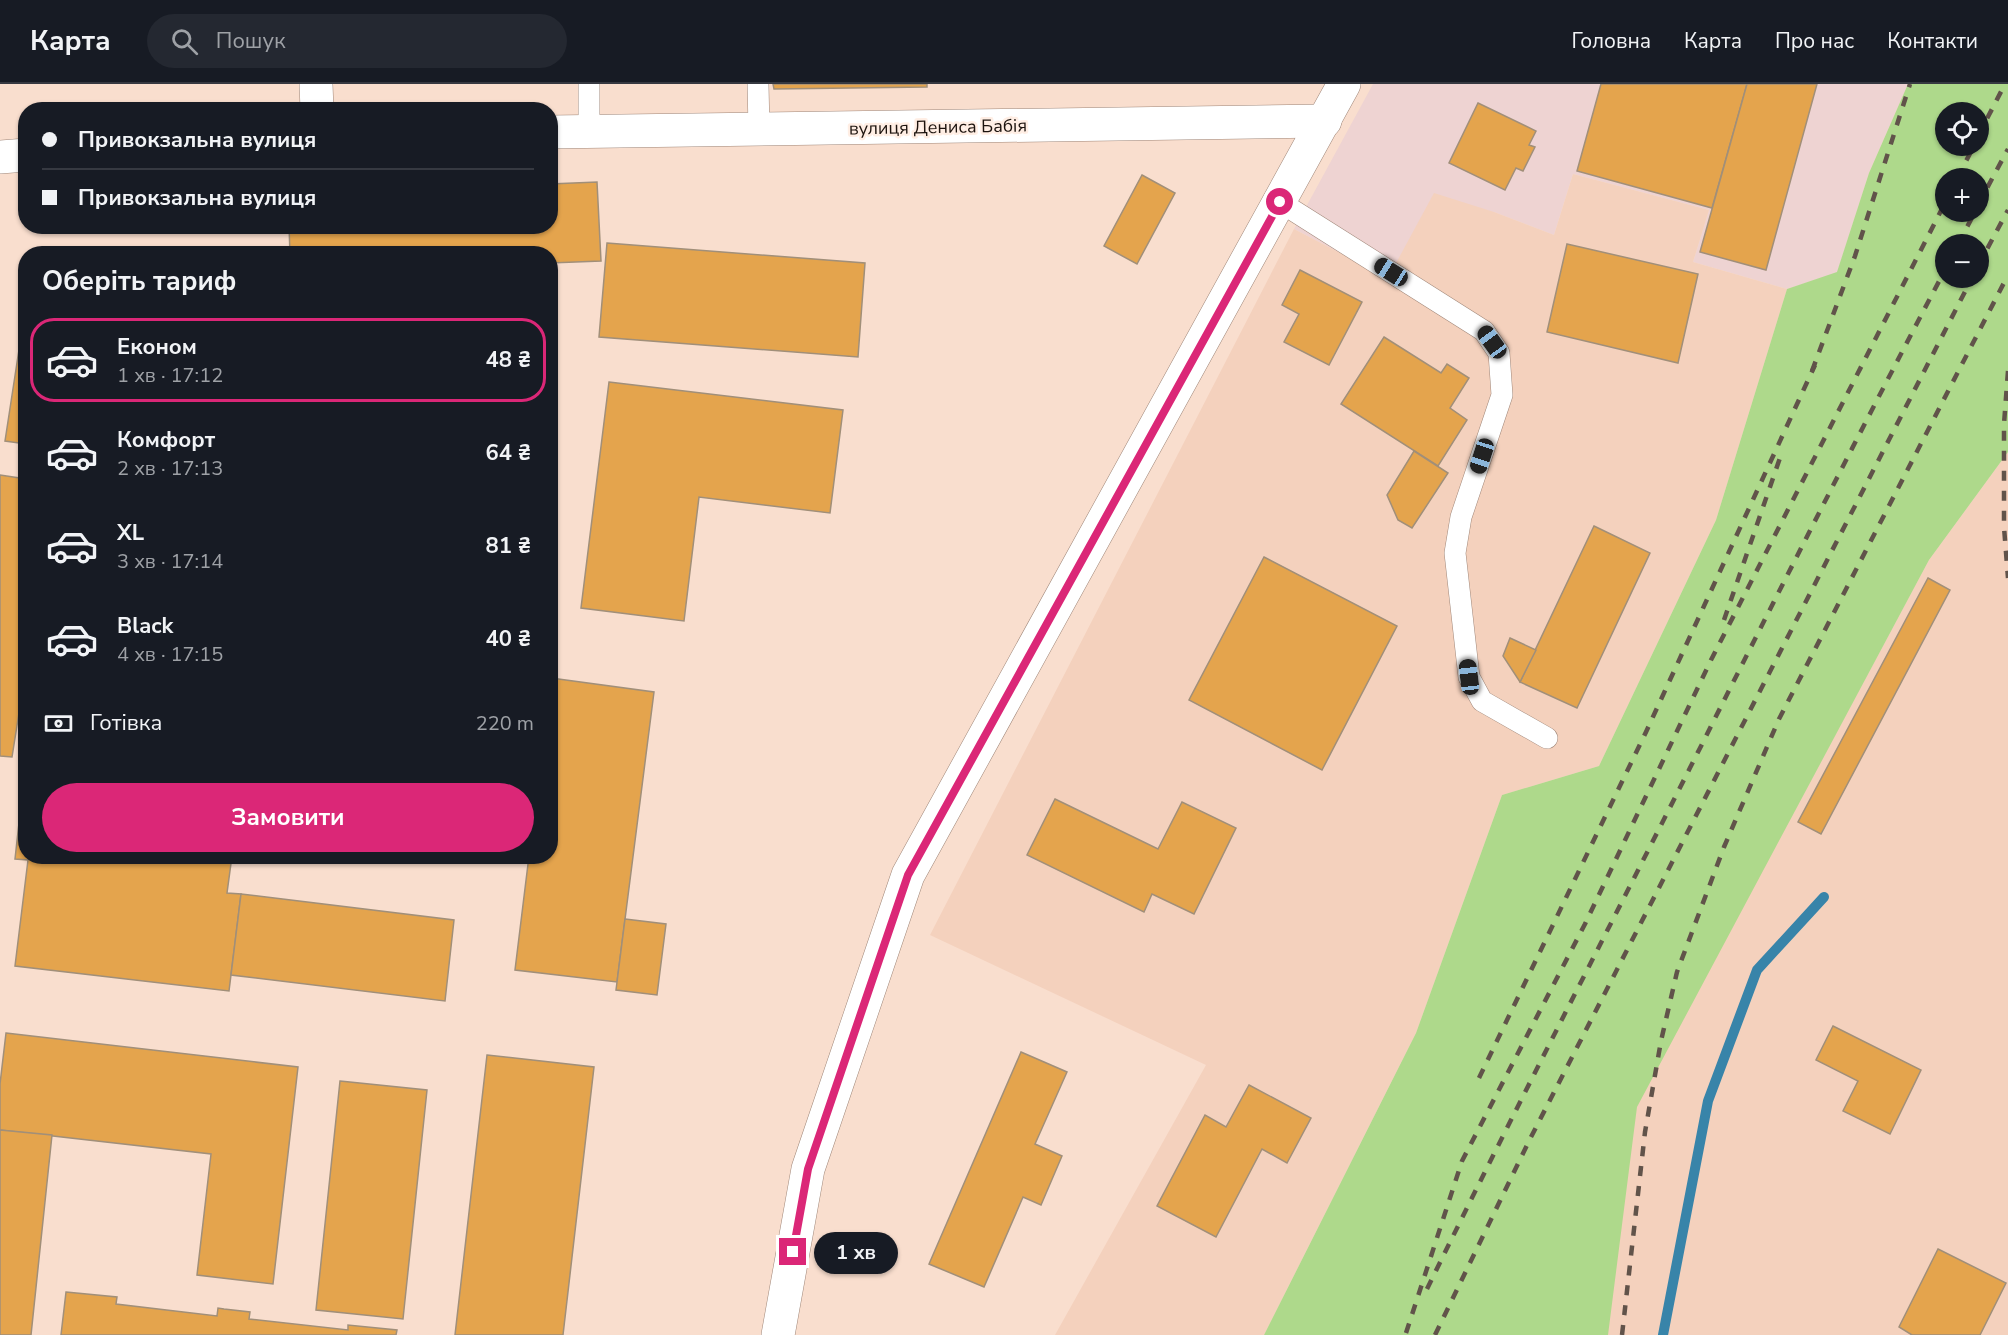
<!DOCTYPE html>
<html lang="uk">
<head>
<meta charset="utf-8">
<style>
  :root { --surface:#171b24; --page:#242831; --text:#f1f3f6; --muted:#9ea1a6; --line:#363941; --accent:#db2777 }
  body { margin:0; font-family:"Nunito Sans",sans-serif; background:var(--page); color:var(--text); height:100vh; display:flex; flex-direction:column; font-size:22px; white-space:nowrap }
  * { box-sizing:border-box; margin:0 }
  p { font-size:20px; color:var(--muted) }
  .icon { flex:none; width:33px; height:33px; fill:none; stroke:currentColor; stroke-width:2; stroke-linecap:round; stroke-linejoin:round }
  .map { position:relative; flex:1; overflow:hidden }
  .sheet { position:absolute; left:18px; top:162px; width:540px; height:618px; display:flex; flex-direction:column; background:var(--surface); border-radius:24px; box-shadow:0 2px 4px #0004 }
  .sheet>* { flex:none }
  .top-card { position:absolute; left:18px; top:18px; width:540px; height:132px; border-radius:24px; box-shadow:0 2px 4px #0004; display:grid; align-content:center; height:132px; padding:0 24px; background:var(--surface) }
  .controls { position:absolute; left:1935px; top:18px; display:grid; gap:12px }
  .controls a { display:grid; place-items:center; width:54px; height:54px; border-radius:50%; background:var(--surface); box-shadow:0 2px 4px #0004; font-size:30px }
  .end { position:absolute; width:27px; height:27px; margin:-14px; border:8px solid #db2777; background:#fff; box-shadow:0 0 0 3px #fff }
  .from { border-radius:50% }
  .bubble { position:absolute; height:42px; border-radius:21px; background:var(--surface); box-shadow:0 2px 4px #0004; font-size:20px; font-weight:700; line-height:42px; text-align:center }
  .car { position:absolute; width:18px; height:36px; margin:-18px -9px; border-radius:8px; box-shadow:0 0 4px 2px #0007; background:linear-gradient(#222 24%,#8ab4d8 0 40%,#222 0 76%,#8ab4d8 0 86%,#222 0) }
  .top-card b { display:flex; align-items:center; gap:21px; height:57px; font-size:22px }
  .top-card b+b { border-top:2px solid var(--line) }
  .top-card i { width:15px; height:15px; background:var(--text) }
  ul { padding:0; list-style:none }
  li { display:flex; align-items:center; gap:18px; height:84px; margin:0 12px 9px; padding:0 12px; border:3px solid transparent; border-radius:24px }
  li div { flex:1 }
  li b { display:block; font-size:22px }
  li em { font-style:normal; font-weight:700 }
  li.current { border-color:var(--accent) }
  li>.icon { width:54px; height:54px; stroke-width:1.5 }
  h2 { padding:0 24px; font-size:27px; line-height:72px }
  .pay { display:flex; align-items:center; gap:15px; height:66px; padding:0 24px; font-size:22px }
  .pay p { margin-inline-start:auto }
  .action { display:flex; gap:12px; margin-top:auto; padding:12px 24px }
  .action a { flex:1; height:69px; border-radius:36px; background:var(--accent); color:#fff; font-size:24px; font-weight:700; line-height:69px; text-align:center }
  header { display:flex; align-items:center; gap:36px; box-sizing:border-box; height:84px; padding:0 30px; background:var(--surface); border-bottom:2px solid var(--line) }
  header strong { font-size:28px }
  nav { display:flex; gap:33px; margin-inline-start:auto; font-size:21px }
  .search { width:420px; height:54px; background:var(--page); display:flex; align-items:center; gap:15px; box-sizing:border-box; padding:0 21px; border-radius:33px; color:var(--muted); font-size:22px }
  .map>svg:first-child { display:block }
</style>
</head>
<body>
<header>
<strong>Карта</strong>
<div class="search"><svg class="icon" aria-label="search" viewBox="0 0 24 24"><circle cx="10" cy="10" r="6"/><path d="M15 15l6 6"/></svg>Пошук</div>
<nav><a>Головна</a><a>Карта</a><a>Про нас</a><a>Контакти</a></nav>
</header>
<div class="map">
<svg width="2008" height="1251" viewBox="0 0 2008 1251">
  <rect width="100%" height="100%" fill="#f9dece"/>
  <path fill="#eed3d2" d="M1373,0H1908L1869,89L1837,189L1787,205L1693,178L1709,126L1573,90L1554,151L1494,128L1388,194L1294,145Z"/>
  <g fill="#f4d1bd">
    <path d="M1573,90L1709,126L1693,178L1787,205L1716,436L1599,682L1502,711L1416,949L1264,1251H1055L1206,981L930,851L1294,145L1388,194L1434,109L1494,128L1554,151Z"/>
    <path d="M2008,368V1251H1513L1929,476Z"/>
  </g>
  <path fill="#aed98b" fill-rule="evenodd" d="M1908,0H2008V368L1929,476L1637,1023L1608,1251H1264L1416,949L1502,711L1599,682L1716,436L1787,205L1837,188L1869,89ZM1946,28H1978V62H1946ZM1946,94H1978V128H1946ZM1946,160H1978V194H1946Z"/>
  <g fill="none" stroke-linecap="round" stroke-linejoin="round">
    <path stroke="#3884a9" stroke-width="10" d="M1663,1251L1708,1017L1757,886L1824,813"/>
  </g>
  <g fill="#e4a44d" stroke="#a18f79" stroke-width="1.5">
    <path d="M773,0H927V3L774,5Z"/>
    <path d="M1601,0H1747L1712,124L1577,87Z"/>
    <path d="M1747,0H1817L1766,186L1700,168Z"/>
    <path d="M1478,19L1536,47L1529,61L1535,63L1523,87L1516,84L1505,106L1449,79Z"/>
    <path d="M1142,91L1175,109L1137,180L1104,162Z"/>
    <path d="M597,98L601,177L550,179V170H290L289,142H550V100Z"/>
    <path d="M607,159L865,179L858,273L599,253Z"/>
    <path d="M1567,160L1698,190L1678,279L1547,248Z"/>
    <path d="M1300,186L1362,218L1329,281L1284,258L1299,230L1282,221Z"/>
    <path d="M26,220V360L5,357Z"/>
    <path d="M1384,253L1441,289L1447,280L1469,294L1450,324L1467,336L1438,382L1341,320Z"/>
    <path d="M609,298L843,326L830,429L699,413L684,537L581,524Z"/>
    <path d="M1414,367L1448,389L1412,444L1398,436L1387,411Z"/>
    <path d="M0,391L26,395V585L12,673L0,672Z"/>
    <path d="M1594,442L1650,469L1577,624L1520,598Z"/>
    <path d="M1264,473L1397,542L1322,686L1189,616Z"/>
    <path d="M1928,494L1950,506L1821,750L1798,738Z"/>
    <path d="M1510,554L1536,566L1520,598L1503,572Z"/>
    <path d="M551,594L654,608L617,898L515,886L529,772H550Z"/>
    <path d="M1055,715L1158,765L1182,718L1236,744L1194,830L1152,810L1144,828L1027,771Z"/>
    <path d="M20,730H26V772H232L227,809L241,810L229,907L15,882L28,776L15,775Z"/>
    <path d="M241,810L454,836L445,917L231,891Z"/>
    <path d="M625,835L666,840L657,911L616,906Z"/>
    <path d="M1833,942L1921,986L1890,1050L1843,1027L1858,997L1816,976Z"/>
    <path d="M6,949L298,983L273,1200L197,1191L211,1070L0,1046V1000Z"/>
    <path d="M1021,968L1067,988L1035,1060L1062,1072L1041,1121L1023,1113L984,1203L929,1180Z"/>
    <path d="M487,971L594,983L563,1251H455Z"/>
    <path d="M340,997L427,1006L403,1235L316,1226Z"/>
    <path d="M1249,1001L1311,1034L1287,1079L1262,1065L1216,1153L1157,1122L1205,1031L1226,1043Z"/>
    <path d="M0,1046L52,1051L31,1251H0Z"/>
    <path d="M1938,1165L2006,1199L1980,1251H1912L1899,1243Z"/>
    <path d="M66,1208L117,1213L116,1220L217,1232L218,1224L224,1225L250,1228L249,1235L348,1246V1241L397,1246L396,1251H61Z"/>
  </g>
  <g fill="none" stroke-linecap="round" stroke-linejoin="round">
    <g stroke="#9f8678" stroke-width="22">
      <g id="lane">
        <path d="M589,0V48"/>
        <path d="M758,0L759,45"/>
        <path d="M1280,118L1484,247L1499,269L1502,311L1461,433L1455,469L1469,593L1482,617L1547,654"/>
      </g>
    </g>
    <g stroke="#9f8678" stroke-width="34">
      <g id="street">
        <path d="M316,0L317,26"/>
        <path d="M550,48L1325,37"/>
        <path d="M0,73L26,71"/>
      </g>
    </g>
    <g stroke="#9f8678" stroke-width="34">
      <path id="secondary" d="M778,1251L808,1085L908,791L1344,0"/>
    </g>
    <use href="#lane" stroke="#fff" stroke-width="21"/>
    <use href="#street" stroke="#fff" stroke-width="33"/>
    <use href="#secondary" stroke="#fff" stroke-width="33"/>
    <g stroke="#61534a" stroke-width="4.5" stroke-dasharray="10 10" stroke-linecap="butt">
      <path d="M1978,52L2005,0"/>
      <path d="M1957,94L1974,62"/>
      <path d="M1978,121L2008,65"/>
      <path d="M1958,160L1975,128"/>
      <path d="M1978,182L2008,126"/>
      <path d="M1812,287L1855,172L1910,0"/>
      <path d="M2008,287L2004,340V443L2008,494"/>
      <path d="M1724,536L1781,371"/>
      <path d="M1479,994L1646,648L1815,281"/>
      <path d="M1427,1205C1514,1027 1605,852 1694,676C1777,511 1860,347 1946,184"/>
      <path d="M1406,1249L1462,1077L1585,840L1711,576L1946,117"/>
      <path d="M1435,1251L1530,1055L1972,194"/>
      <path d="M1622,1251L1645,1048L1661,957L1677,888L1724,763L1779,635L2008,191"/>
    </g>
  </g>
  <g fill="none" stroke-linecap="round" stroke-linejoin="round">
    <path stroke="#db2777" stroke-width="8" d="M793,1168L808,1085L908,791L1280,118"/>
  </g>
  <g text-anchor="middle" stroke-width="5" stroke-linejoin="round" paint-order="stroke">
    <g font-size="18" fill="#1c130e" stroke="#ffeee4">
      <text transform="translate(938 43) rotate(-1)" y="6">вулиця Дениса Бабія</text>
    </g>
  </g>
</svg>
<div class="controls">
<a><svg class="icon" aria-label="locate" viewBox="0 0 24 24"><circle cx="12" cy="12" r="6"/><path d="M12 2v4M12 18v4M2 12h4M18 12h4"/></svg></a>
<a>+</a>
<a>−</a>
</div>
<i class="end from" style="left:1280px;top:118px"></i>
<i class="end" style="left:793px;top:1168px"></i>
<div class="bubble" style="left:814px;top:1148px;width:84px">1 хв</div>
<i class="car" style="left:1391px;top:188px;rotate:302deg"></i>
<i class="car" style="left:1492px;top:258px;rotate:324deg"></i>
<i class="car" style="left:1482px;top:372px;rotate:198deg"></i>
<i class="car" style="left:1469px;top:593px;rotate:353deg"></i>
<div class="top-card">
<b><i class="from"></i>Привокзальна вулиця</b>
<b><i></i>Привокзальна вулиця</b>
</div>
<section class="sheet">
<h2>Оберіть тариф</h2>
<ul>
<li class="current"><svg class="icon" aria-label="car" viewBox="0 0 24 24"><path d="M5 17H2v-5l4-1 3-4h7l3 4 3 1v5h-3M9 17h6M6 11h13"/><circle cx="7" cy="17" r="2"/><circle cx="17" cy="17" r="2"/></svg><div><b>Економ</b><p>1 хв · 17:12</p></div><em>48 ₴</em></li>
<li><svg class="icon" aria-label="car" viewBox="0 0 24 24"><path d="M5 17H2v-5l4-1 3-4h7l3 4 3 1v5h-3M9 17h6M6 11h13"/><circle cx="7" cy="17" r="2"/><circle cx="17" cy="17" r="2"/></svg><div><b>Комфорт</b><p>2 хв · 17:13</p></div><em>64 ₴</em></li>
<li><svg class="icon" aria-label="car" viewBox="0 0 24 24"><path d="M5 17H2v-5l4-1 3-4h7l3 4 3 1v5h-3M9 17h6M6 11h13"/><circle cx="7" cy="17" r="2"/><circle cx="17" cy="17" r="2"/></svg><div><b>XL</b><p>3 хв · 17:14</p></div><em>81 ₴</em></li>
<li><svg class="icon" aria-label="car" viewBox="0 0 24 24"><path d="M5 17H2v-5l4-1 3-4h7l3 4 3 1v5h-3M9 17h6M6 11h13"/><circle cx="7" cy="17" r="2"/><circle cx="17" cy="17" r="2"/></svg><div><b>Black</b><p>4 хв · 17:15</p></div><em>40 ₴</em></li>
</ul>
<div class="pay"><svg class="icon" aria-label="cash" viewBox="0 0 24 24"><path d="M3 7h18v10H3z"/><circle cx="12" cy="12" r="2"/></svg>Готівка<p>220 m</p></div>
<div class="action"><a>Замовити</a></div>
</section>
</div>
</body>
</html>
